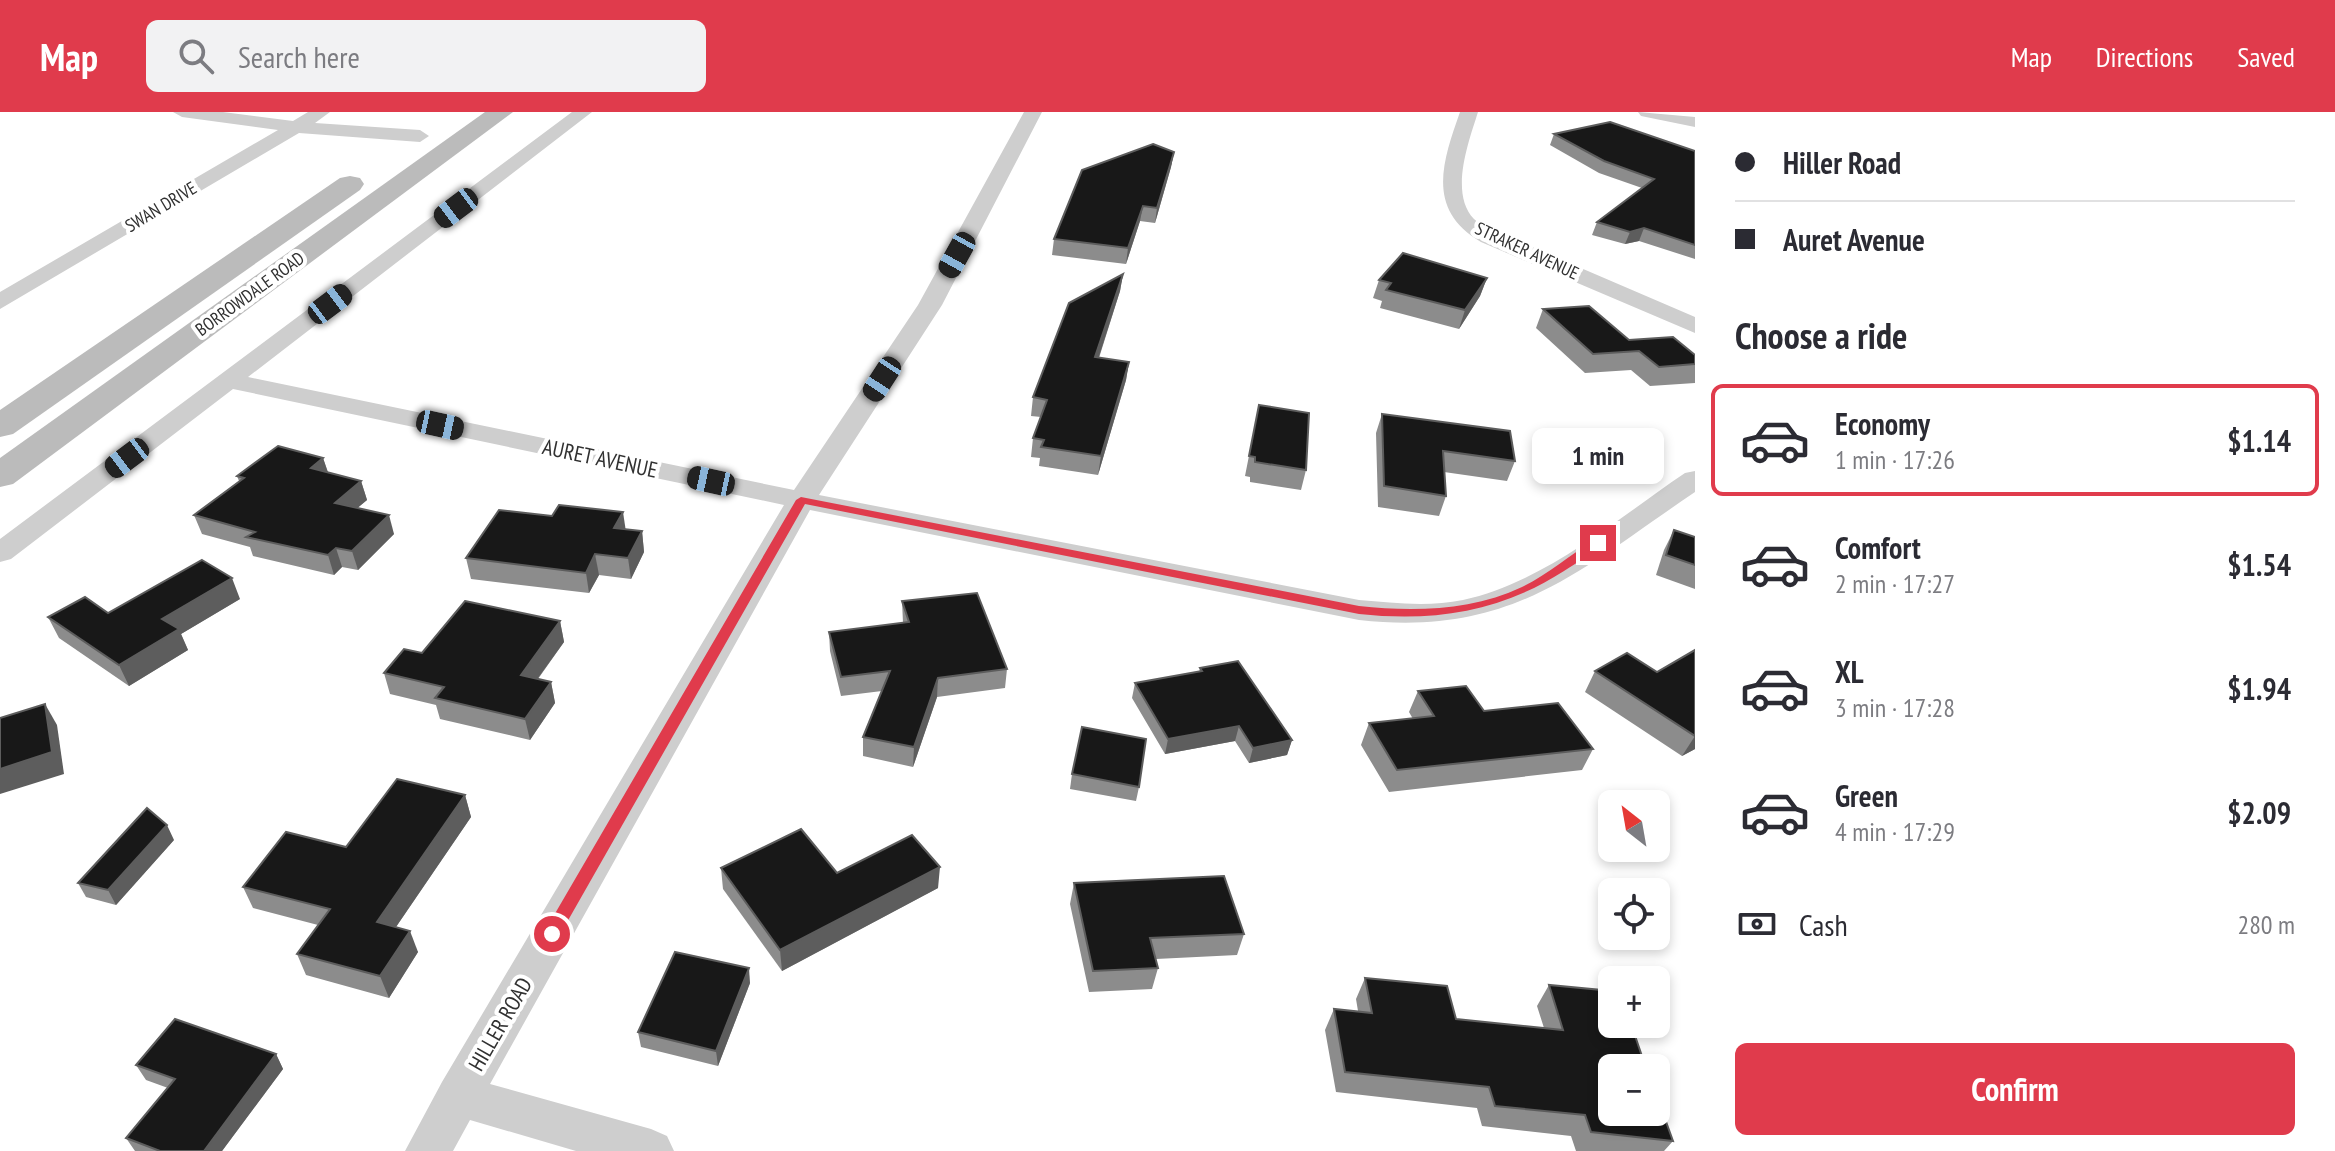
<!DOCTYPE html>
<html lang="en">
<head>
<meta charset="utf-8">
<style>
  :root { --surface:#fff; --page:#f2f2f3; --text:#2b2b33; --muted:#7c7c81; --line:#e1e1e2; --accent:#e03b4c }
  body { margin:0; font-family:"PT Sans Narrow",sans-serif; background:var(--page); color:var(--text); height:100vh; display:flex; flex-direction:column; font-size:30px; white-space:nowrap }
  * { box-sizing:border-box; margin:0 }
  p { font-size:26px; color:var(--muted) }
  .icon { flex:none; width:44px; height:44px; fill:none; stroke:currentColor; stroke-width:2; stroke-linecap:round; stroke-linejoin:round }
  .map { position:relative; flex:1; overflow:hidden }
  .drawer { display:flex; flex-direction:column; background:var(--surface); width:640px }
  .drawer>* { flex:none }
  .banner { display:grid; align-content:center; height:176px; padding:0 40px; background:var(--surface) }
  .needle { width:52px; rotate:329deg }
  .tools { position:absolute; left:1598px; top:678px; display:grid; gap:16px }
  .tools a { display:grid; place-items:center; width:72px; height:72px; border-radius:12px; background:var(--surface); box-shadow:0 4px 12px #0003; font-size:40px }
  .end { position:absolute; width:36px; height:36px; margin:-18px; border:10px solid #e03b4c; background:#fff; box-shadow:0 0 0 4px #fff }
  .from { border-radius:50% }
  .bubble { position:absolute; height:56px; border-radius:12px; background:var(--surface); box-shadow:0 4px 12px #0003; font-size:26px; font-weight:600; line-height:56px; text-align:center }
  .car { position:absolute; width:24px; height:48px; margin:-24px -12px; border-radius:10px; box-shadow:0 0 6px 2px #0007; background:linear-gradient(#222 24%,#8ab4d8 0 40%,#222 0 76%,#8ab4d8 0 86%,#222 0) }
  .banner b { display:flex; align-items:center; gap:28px; height:76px; font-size:30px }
  .banner b+b { border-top:2px solid var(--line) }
  .banner i { width:20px; height:20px; background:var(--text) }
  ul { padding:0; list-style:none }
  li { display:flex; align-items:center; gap:24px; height:112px; margin:0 16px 12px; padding:0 24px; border:4px solid transparent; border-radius:12px }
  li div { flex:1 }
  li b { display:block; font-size:30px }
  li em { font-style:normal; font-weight:600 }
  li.on { border-color:var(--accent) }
  li>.icon { width:72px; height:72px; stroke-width:1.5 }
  h2 { padding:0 40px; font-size:36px; line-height:96px }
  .pay { display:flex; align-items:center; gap:20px; height:88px; padding:0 40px; font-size:30px }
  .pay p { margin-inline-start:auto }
  .cta { display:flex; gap:16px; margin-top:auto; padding:16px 40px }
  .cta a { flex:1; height:92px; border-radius:12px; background:var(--accent); color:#fff; font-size:32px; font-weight:600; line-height:92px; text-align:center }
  header { display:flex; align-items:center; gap:48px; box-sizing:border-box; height:112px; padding:0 40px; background:var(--accent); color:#fff }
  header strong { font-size:38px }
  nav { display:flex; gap:44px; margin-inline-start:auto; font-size:28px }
  .search { width:560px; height:72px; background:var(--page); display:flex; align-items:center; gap:20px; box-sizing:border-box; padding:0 28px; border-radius:12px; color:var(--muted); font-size:30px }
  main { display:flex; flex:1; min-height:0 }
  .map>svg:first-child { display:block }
</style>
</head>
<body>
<header>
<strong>Map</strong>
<div class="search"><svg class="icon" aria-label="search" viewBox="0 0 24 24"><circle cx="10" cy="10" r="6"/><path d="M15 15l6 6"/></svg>Search here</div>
<nav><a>Map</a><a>Directions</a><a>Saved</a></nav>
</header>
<main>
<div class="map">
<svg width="1695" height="1039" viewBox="0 0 1695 1039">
  <rect width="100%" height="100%" fill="#fff"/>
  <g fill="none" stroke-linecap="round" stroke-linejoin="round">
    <g fill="#cecece" fill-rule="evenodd">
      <path d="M173,0H223L293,9L308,0H330L315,11L420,18L429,24L420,30L299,21L0,197V180L278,18L182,5Z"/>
      <path d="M572,0H592L248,265L794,378L918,193L1024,0H1042L942,193L819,383L1359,488C1393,491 1429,495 1463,488C1545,470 1617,407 1685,361L1695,359V380C1577,460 1511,525 1359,508L810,398L490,972L651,1017L667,1024L674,1039H576L470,1008L453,1039H405L442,970L784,393L233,277L11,447L0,450V427Z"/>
      <path d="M1460,0H1478C1469,29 1449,81 1474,107C1480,113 1489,116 1497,120L1695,205V221L1481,130C1426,98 1442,51 1460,0Z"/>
      <path d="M1638,0L1695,5V15L1641,4Z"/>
    </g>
    <g fill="#bbb" fill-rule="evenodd">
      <path d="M485,0H513L13,372L0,375V346Z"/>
      <path d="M350,64L360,66L364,72L360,78L13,322L0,325V298L340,66Z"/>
    </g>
  </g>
  <g fill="#8c8c8c">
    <path d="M1554,22L1695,39V147L1639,129L1625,132L1592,123L1597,110L1642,76L1599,61L1550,33Z"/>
    <path d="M1174,40L1171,55L1155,111L1140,109L1126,152L1052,143L1054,127Z"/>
    <path d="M1123,162L1120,179L1099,246L1129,250L1126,268L1098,363L1039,354L1040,346L1031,345L1033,326L1041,305L1031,304L1033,285Z"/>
    <path d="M1487,166L1480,184L1459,217L1380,196L1382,189L1373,186L1379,168Z"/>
    <path d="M1543,197L1629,228L1695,243V271L1650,274L1631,258L1585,261L1536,216Z"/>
    <path d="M1259,293L1306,358L1301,378L1250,370V365L1245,364Z"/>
    <path d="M1382,302L1515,349L1507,369L1444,360L1446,384L1439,404L1378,395L1376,321Z"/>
    <path d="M323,346L328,360L361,369L367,388L357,396L394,422L358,458L342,455L334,463L253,444L250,435L202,422L194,403L239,369L237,364Z"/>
    <path d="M626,417L642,419L644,440L631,467L599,463L589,481L471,467L466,446Z"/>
    <path d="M1674,418L1695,425V477L1656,463L1664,438Z"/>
    <path d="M240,487L181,522L188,538L129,574L59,526L48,505L108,501Z"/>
    <path d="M902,489L1007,557L1005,576L937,585L913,655L863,644V625L882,579L841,584L830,539L829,520L903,511Z"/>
    <path d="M560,509L564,530L538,567L551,570L555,591L530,628L440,607L436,593L390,582L384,561L422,541Z"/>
    <path d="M1695,538V637L1682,644L1585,580L1595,559L1657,560Z"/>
    <path d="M1200,556L1292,628L1287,643L1249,651L1235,629L1165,642L1132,586L1135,571L1199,560Z"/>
    <path d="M1418,579L1593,637L1582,658L1389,680L1361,633L1369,611L1413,607L1409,600Z"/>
    <path d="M1072,662L1139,675L1136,689L1070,677Z"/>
    <path d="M465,683L471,705L396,815L418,840L389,886L306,863L297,842L318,813L253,796L243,775L346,735Z"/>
    <path d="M174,728L116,793L86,785L78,771Z"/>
    <path d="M721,756L837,761L938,776L782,859L723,777Z"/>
    <path d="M1074,771L1244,822L1237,843L1156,847L1158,856L1152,877L1089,880L1070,792Z"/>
    <path d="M1365,866L1456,907L1544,916L1537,894L1549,873L1673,1029L1664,1039H1576L1571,1024L1482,1014L1477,996L1336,980L1325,918L1334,897L1358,899L1356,887Z"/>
    <path d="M750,871L718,954L641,935L638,920Z"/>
    <path d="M276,942L283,957L222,1039H135L126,1026L168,976L146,968L136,953Z"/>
  </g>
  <g fill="#5d5d5d">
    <path d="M1174,40L1171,55L1155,111L1157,96Z"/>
    <path d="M1143,94L1140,109L1126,152L1128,136Z"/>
    <path d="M1644,116L1639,129L1625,132L1630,120Z"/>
    <path d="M1123,162L1120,179L1093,263L1095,245Z"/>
    <path d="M1487,166L1480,184L1459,217L1465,198Z"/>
    <path d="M1129,250L1126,268L1098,363L1101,344Z"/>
    <path d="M323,346L329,364L311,356Z"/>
    <path d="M361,369L367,388L341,410L335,391Z"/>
    <path d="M623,400L626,420L614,416Z"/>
    <path d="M389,403L394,422L358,458L352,439Z"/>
    <path d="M642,419L644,440L631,467L628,446Z"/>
    <path d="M336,436L342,455L334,463L328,443Z"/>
    <path d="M595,442L599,463L589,481L586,461Z"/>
    <path d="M232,466L240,487L181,522L188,538L129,574L119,553L162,507Z"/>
    <path d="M560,509L564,530L525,584L521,563Z"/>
    <path d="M938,566L937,585L913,655L914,635Z"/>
    <path d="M551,570L555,591L530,628L525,607Z"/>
    <path d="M45,592L57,613L64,662L0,682V657Z"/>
    <path d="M1239,614L1235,629L1165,642L1168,627Z"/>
    <path d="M1695,624V637L1682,644Z"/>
    <path d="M1292,628L1287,643L1249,651L1253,636Z"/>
    <path d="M465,683L471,705L385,831L377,810Z"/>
    <path d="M167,713L174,728L116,793L108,778Z"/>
    <path d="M940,755L938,776L782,859L780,838Z"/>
    <path d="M410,819L418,840L389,886L380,864Z"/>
    <path d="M749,856L750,871L718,954L716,939Z"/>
    <path d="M276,942L283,957L222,1039H204Z"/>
  </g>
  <g fill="#181818" stroke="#5d5d5d" stroke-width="2">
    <path d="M1610,10L1695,39V133L1644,116L1630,120L1597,110L1654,67L1604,49L1554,22Z"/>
    <path d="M1153,32L1174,40L1157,96L1143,94L1128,136L1054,127L1082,58Z"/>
    <path d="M1403,141L1487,166L1465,198L1386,178L1391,171L1379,168Z"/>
    <path d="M1123,162L1095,245L1129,250L1101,344L1041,335L1044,328L1033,326L1047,288L1033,285L1069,191Z"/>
    <path d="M1589,194L1629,228L1673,225L1695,243V252L1659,255L1639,239L1593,242L1543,197Z"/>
    <path d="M1259,293L1309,301L1306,358L1255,350V345L1249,344Z"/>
    <path d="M1382,302L1510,319L1515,349L1443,339L1446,384L1384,374Z"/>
    <path d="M278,334L323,346L311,356L361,369L335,391L389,403L352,439L336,436L328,443L246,425L255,420L194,403L244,366L237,364Z"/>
    <path d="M559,393L623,400L614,416L642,419L628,446L595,442L586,461L466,446L499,398L552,404Z"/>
    <path d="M1674,418L1695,425V453L1666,443Z"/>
    <path d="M202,448L232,466L162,507L179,517L119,553L48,505L85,485L108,501Z"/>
    <path d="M977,481L1007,557L938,566L914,635L863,625L890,559L841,565L829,520L909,510L902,489Z"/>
    <path d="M465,489L560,509L521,563L551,570L525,607L435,586L444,575L384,561L404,537L422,541Z"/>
    <path d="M1695,538V624L1595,559L1627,541L1657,560Z"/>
    <path d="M1238,549L1292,628L1253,636L1239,614L1168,627L1135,571L1202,559L1200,556Z"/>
    <path d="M1466,574L1484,599L1558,591L1593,637L1397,658L1369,611L1434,604L1418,579Z"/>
    <path d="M45,592L52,640L0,657V606Z"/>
    <path d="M1082,615L1146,627L1139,675L1072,662Z"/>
    <path d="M397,667L465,683L377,810L410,819L380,864L297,842L330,797L243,775L286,720L346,735Z"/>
    <path d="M147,696L167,713L108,778L78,771Z"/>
    <path d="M801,717L837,761L912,723L940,755L780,838L721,756Z"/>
    <path d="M1224,764L1244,822L1150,826L1158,856L1093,859L1074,771Z"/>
    <path d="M675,840L749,856L716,939L638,920Z"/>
    <path d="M1365,866L1447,874L1456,907L1563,918L1549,873L1612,879V912H1631L1646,956H1612V1000H1656V982L1673,1029L1591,1020L1585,1003L1495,994L1489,975L1345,960L1334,897L1372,901Z"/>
    <path d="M175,907L276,942L204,1039H160L126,1026L175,967L136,953Z"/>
  </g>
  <path fill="#e03b4c" d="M801,385L1359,494C1413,500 1471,499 1522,475C1547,463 1570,443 1594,428L1604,431C1593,442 1577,450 1564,459C1500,500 1434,510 1359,502L805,392L558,826H546V817L796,388Z"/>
  <g text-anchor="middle" stroke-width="8" stroke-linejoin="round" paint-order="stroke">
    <g font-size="18" fill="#313131" stroke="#fff">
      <text transform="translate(161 95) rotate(-31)" y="6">SWAN DRIVE</text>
      <text transform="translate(1527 139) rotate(25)" y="6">STRAKER AVENUE</text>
      <text transform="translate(250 182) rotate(-36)" y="6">BORROWDALE ROAD</text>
    </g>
    <g font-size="22" fill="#313131" stroke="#fff">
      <text transform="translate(600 346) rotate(12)" y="8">AURET AVENUE</text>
      <text transform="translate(500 912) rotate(-60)" y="8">HILLER ROAD</text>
    </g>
  </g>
</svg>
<div class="tools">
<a><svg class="needle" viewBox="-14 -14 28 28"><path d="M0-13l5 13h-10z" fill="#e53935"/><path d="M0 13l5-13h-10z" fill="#7c7c81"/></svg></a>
<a><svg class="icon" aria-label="locate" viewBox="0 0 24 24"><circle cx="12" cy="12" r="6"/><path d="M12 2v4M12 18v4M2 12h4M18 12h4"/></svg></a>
<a>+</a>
<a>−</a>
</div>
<i class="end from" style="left:552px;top:822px"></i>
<i class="end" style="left:1598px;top:431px"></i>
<div class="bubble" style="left:1532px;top:316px;width:132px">1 min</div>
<i class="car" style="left:456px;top:96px;rotate:233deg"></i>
<i class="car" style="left:957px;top:143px;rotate:209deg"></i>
<i class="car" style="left:330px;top:192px;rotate:53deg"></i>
<i class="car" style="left:882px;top:267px;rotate:213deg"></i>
<i class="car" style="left:440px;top:313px;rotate:102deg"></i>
<i class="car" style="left:127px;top:346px;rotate:233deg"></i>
<i class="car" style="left:711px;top:369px;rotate:282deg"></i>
</div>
<section class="drawer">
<div class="banner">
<b><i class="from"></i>Hiller Road</b>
<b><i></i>Auret Avenue</b>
</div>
<h2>Choose a ride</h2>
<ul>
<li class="on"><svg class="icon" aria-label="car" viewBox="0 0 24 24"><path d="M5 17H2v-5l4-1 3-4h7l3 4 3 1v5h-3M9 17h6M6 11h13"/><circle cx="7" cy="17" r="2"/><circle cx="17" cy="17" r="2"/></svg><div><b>Economy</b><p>1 min · 17:26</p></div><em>$1.14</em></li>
<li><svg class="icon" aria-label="car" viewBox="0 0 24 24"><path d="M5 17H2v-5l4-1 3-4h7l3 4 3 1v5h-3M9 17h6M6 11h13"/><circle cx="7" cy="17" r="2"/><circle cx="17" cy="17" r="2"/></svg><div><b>Comfort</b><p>2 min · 17:27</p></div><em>$1.54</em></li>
<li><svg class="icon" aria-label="car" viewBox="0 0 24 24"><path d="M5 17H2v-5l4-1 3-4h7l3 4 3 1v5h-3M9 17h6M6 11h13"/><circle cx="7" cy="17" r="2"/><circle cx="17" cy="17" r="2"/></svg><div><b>XL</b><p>3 min · 17:28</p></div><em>$1.94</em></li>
<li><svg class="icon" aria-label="car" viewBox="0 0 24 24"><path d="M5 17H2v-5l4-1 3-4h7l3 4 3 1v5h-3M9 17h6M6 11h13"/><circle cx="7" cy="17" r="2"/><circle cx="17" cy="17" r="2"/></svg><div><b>Green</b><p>4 min · 17:29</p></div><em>$2.09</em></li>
</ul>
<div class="pay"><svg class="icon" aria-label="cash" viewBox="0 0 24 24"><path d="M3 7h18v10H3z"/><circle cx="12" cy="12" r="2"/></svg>Cash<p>280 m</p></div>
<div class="cta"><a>Confirm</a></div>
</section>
</main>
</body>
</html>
